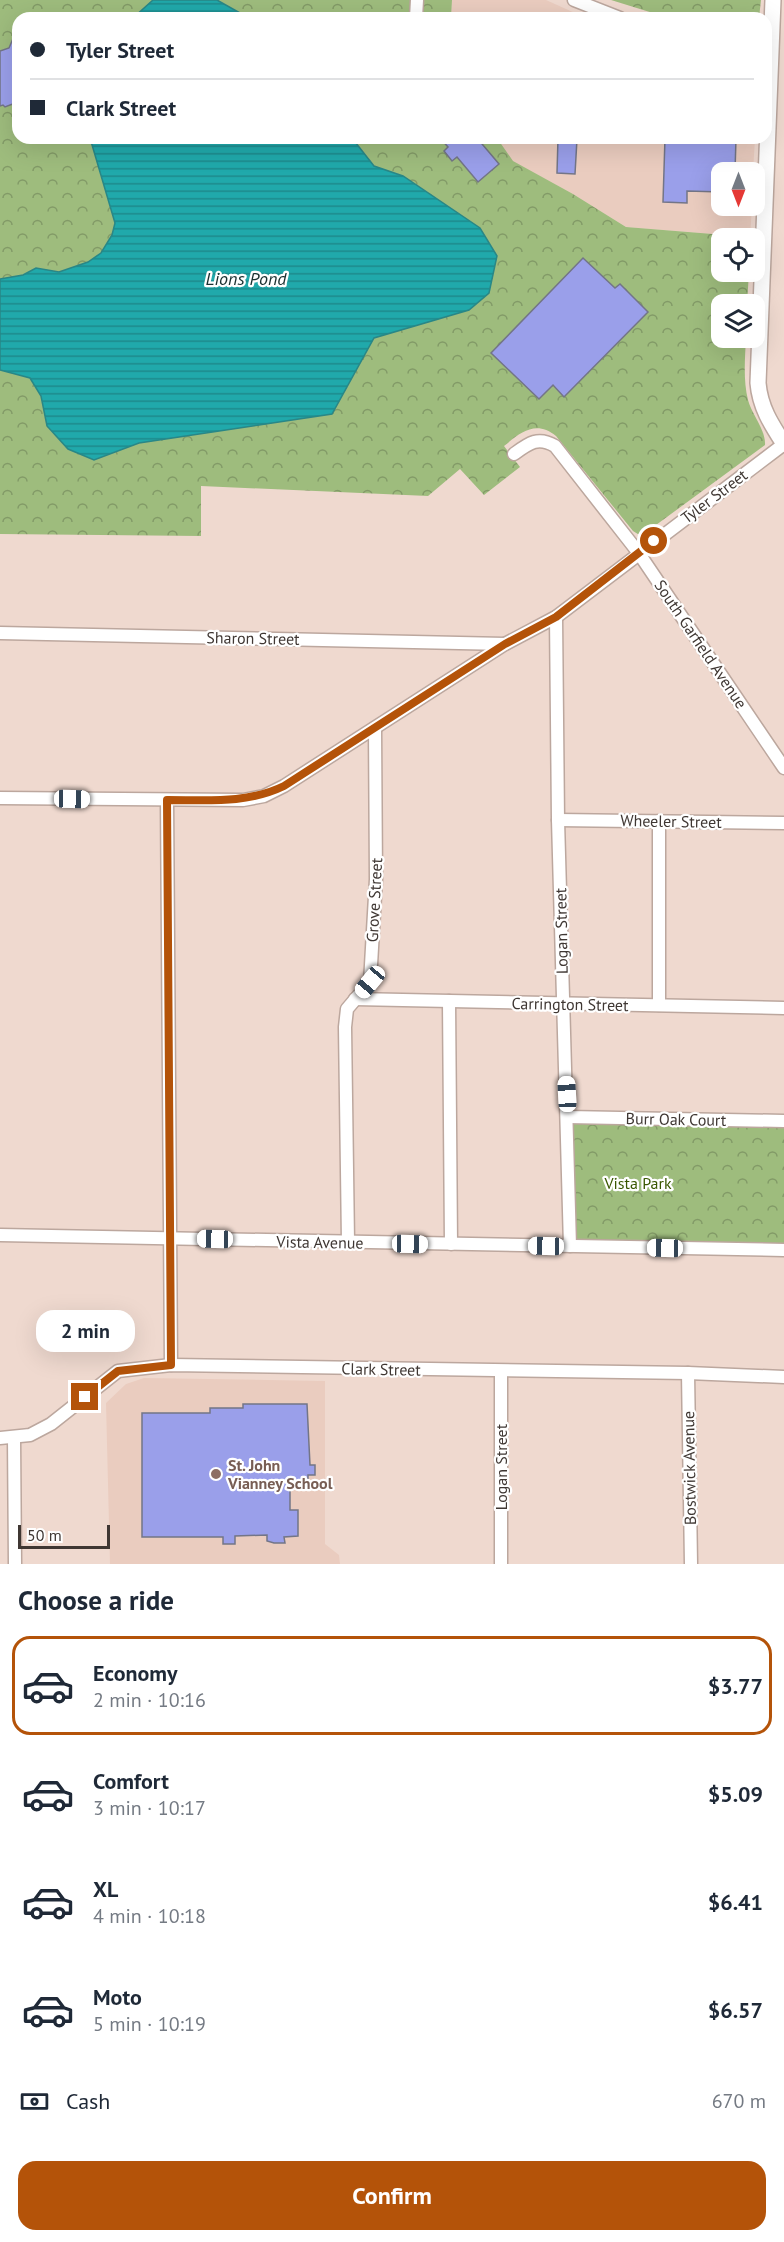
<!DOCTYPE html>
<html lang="en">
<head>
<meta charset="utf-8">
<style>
  :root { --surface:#fff; --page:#f2f2f3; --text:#1f2937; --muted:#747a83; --line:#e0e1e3; --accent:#b45309 }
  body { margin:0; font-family:"PT Sans",sans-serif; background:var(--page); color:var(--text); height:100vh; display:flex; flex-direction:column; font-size:22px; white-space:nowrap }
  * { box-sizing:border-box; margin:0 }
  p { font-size:20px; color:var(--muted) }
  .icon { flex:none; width:33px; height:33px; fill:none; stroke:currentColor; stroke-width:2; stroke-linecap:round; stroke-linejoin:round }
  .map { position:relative; height:1564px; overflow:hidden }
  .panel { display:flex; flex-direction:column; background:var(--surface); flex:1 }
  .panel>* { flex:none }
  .banner { position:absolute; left:12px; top:12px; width:760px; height:132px; border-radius:18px; box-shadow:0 6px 24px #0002; display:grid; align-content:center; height:132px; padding:0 18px; background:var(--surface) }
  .needle { width:39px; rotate:180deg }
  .tools { position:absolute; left:711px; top:162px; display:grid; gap:12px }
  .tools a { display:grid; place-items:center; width:54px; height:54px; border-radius:12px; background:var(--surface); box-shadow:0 6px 24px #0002; font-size:30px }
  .scale { position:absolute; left:18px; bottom:15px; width:92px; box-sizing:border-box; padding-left:6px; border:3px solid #3f3733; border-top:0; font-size:16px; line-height:21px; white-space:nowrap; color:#3f3733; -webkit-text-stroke:4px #fff; paint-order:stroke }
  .end { position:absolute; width:27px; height:27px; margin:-14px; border:8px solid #b45309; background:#fff; box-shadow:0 0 0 3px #fff }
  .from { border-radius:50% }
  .bubble { position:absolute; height:42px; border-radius:18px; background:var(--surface); box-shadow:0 6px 24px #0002; font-size:20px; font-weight:700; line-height:42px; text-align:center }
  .car { position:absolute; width:18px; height:36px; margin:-18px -9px; border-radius:8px; box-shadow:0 0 4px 2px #0007; background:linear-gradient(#fff 24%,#345 0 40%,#fff 0 76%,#345 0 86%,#fff 0) }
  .banner b { display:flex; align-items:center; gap:21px; height:57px; font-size:22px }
  .banner b+b { border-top:2px solid var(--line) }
  .banner i { width:15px; height:15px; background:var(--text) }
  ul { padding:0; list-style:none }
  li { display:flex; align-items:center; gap:18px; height:99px; margin:0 12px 9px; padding:0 6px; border:3px solid transparent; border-radius:18px }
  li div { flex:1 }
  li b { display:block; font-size:22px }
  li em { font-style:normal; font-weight:700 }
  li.active { border-color:var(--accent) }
  li>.icon { width:54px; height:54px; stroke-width:1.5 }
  h2 { padding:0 18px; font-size:27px; line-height:72px }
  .pay { display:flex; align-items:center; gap:15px; height:66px; padding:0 18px; font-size:22px }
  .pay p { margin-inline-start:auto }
  .cta { display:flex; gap:12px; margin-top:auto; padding:12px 18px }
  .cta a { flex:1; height:69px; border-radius:18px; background:var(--accent); color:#fff; font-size:24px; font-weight:700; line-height:69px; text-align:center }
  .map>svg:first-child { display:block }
</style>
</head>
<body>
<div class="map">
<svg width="784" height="1564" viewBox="0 0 784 1564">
  <defs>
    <pattern id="park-crowns" width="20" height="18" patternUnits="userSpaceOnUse" patternTransform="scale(1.5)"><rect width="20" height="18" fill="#9ebc7d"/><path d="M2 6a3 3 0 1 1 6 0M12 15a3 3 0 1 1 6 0" fill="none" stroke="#829a67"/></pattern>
    <pattern id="water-rules" width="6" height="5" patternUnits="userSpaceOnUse" patternTransform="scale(1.5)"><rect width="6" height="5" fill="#20a9ab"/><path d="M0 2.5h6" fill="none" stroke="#1d8a8c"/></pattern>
  </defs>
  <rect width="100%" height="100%" fill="#efd9cf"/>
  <g fill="#eaccbf">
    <path d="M452,0H546L586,18H451Z"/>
    <path d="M497,138H755L753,172H722V206H752L750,237L626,227L573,194L512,161Z"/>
    <path d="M144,1378L325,1381V1544L339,1555L340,1564H110L106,1403L126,1384Z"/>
  </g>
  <g fill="url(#park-crowns)">
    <path d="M0,0H452L451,18H18V138H497L513,161L573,194L626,227L750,237L722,238V272H749L747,304H722V338H746C745,358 743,380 748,400C752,415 766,430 765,445L641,536L633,531L556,436C536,420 521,432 504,446L520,467L484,495L460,469L428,496L201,486V536L0,534Z"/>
    <path d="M611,0H761L759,18H669Z"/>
    <path d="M568,1117L784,1121V1250L570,1246Z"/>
  </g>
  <g fill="url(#water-rules)" stroke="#298787" stroke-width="1.5">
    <path d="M153,0H217L249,18H133Z"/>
    <path d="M90,138H352L374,166L403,176L480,228L497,256L489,293L469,310L374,338L332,414L139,443L94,460L68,449L47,426L41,396L30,378L0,370V279L23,275L36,268L59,272L88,262L101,253L112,235L115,223Z"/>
  </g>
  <g fill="#9a9fea" stroke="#737587" stroke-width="1.5">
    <path d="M18,27V102L5,107L3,105L0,106V51L9,48Z"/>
    <path d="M440,138H477L499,164L478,182L457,157L452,161L444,151L448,147Z"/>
    <path d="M558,138L577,139L575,174L557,173Z"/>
    <path d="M665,138H736L735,172H722V192L687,191V203L663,202Z"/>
    <path d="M583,258L615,288L620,284L648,312L564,397L553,385L539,399L491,353Z"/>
    <path d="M243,1404H307L310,1465H315V1475H308V1485H290V1510H298V1536L284,1537L285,1543H274L267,1541V1535L235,1536V1544H223V1537H142V1413H210V1408H243Z"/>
  </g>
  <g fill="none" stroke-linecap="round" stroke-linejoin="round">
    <g stroke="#bca79e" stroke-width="15">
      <g id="minor">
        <path d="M574,0L620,18"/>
        <path d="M416,18L417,0"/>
        <path d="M514,454C529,443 538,436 555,446L638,552L784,768"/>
        <path d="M556,617L558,820L570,1246"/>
        <path d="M0,633L505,644"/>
        <path d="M0,798L243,800L264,796L284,786L505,644L556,617L784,444"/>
        <path d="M167,800L171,1365"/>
        <path d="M558,820L784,823"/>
        <path d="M659,821V1005"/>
        <path d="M355,999L784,1008"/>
        <path d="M449,1001L451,1244"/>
        <path d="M568,1117L784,1121"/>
        <path d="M0,1235L784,1250"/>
        <path d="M348,1242L345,1027L347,1009L370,982L376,879L375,728"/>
        <path d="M688,1373L691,1564"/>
        <path d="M0,1438L30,1435L51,1424L118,1371L171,1365L688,1373L784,1377"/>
        <path d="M14,1438L15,1564"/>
        <path d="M501,1564V1371"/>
      </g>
    </g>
    <g stroke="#bca79e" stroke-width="18">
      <path id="major" d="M773,0L758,383C760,407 771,424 784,444"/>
    </g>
    <use href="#minor" stroke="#fff" stroke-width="12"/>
    <use href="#major" stroke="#fff" stroke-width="15"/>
  </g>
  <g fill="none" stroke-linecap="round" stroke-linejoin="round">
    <path stroke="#b45309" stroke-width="8" d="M85,1397L118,1371L171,1365L167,800C208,800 247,804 284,786L505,644L556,617L654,541"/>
  </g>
  <circle fill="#8d6e63" stroke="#fff" stroke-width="2" cx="216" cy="1474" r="6"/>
  <g text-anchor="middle" stroke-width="4.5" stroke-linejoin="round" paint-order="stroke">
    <g font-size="16" fill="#3f3733" stroke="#fff">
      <text transform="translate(714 496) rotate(-37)" y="6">Tyler Street</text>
      <text transform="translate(253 638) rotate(1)" y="6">Sharon Street</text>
      <text transform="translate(701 644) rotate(56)" y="6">South Garfield Avenue</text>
      <text transform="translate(671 821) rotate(1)" y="6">Wheeler Street</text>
      <text transform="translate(374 900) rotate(-87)" y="6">Grove Street</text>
      <text transform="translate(561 931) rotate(-91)" y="6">Logan Street</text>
      <text transform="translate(570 1004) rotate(1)" y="6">Carrington Street</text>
      <text transform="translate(676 1119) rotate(1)" y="6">Burr Oak Court</text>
      <text transform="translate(320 1242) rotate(1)" y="6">Vista Avenue</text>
      <text transform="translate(381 1369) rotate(1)" y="6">Clark Street</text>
      <text transform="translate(501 1467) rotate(-90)" y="6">Logan Street</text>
      <text transform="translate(689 1468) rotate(-91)" y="6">Bostwick Avenue</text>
    </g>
    <g font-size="16" fill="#395701" stroke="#fff">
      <text x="638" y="1189">Vista Park</text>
    </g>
    <g font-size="16" font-weight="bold" fill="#785e54" stroke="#fff" text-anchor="start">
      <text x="228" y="1471">St. John<tspan x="228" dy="18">Vianney School</tspan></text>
    </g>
    <g font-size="18" font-style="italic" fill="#1a3030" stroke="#fff">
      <text x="246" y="285">Lions Pond</text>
    </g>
  </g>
</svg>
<div class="tools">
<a><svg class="needle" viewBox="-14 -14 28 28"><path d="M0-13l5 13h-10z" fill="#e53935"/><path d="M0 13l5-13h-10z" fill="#747a83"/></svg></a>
<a><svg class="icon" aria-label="locate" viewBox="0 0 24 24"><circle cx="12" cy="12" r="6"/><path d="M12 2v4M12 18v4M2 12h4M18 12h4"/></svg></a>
<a><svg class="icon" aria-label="layers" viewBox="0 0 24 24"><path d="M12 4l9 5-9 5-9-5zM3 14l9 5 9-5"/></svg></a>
</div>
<div class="scale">50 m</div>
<i class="end from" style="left:654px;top:541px"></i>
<i class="end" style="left:85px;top:1397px"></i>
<div class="bubble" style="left:36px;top:1310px;width:99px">2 min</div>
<i class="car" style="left:72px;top:799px;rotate:91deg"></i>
<i class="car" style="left:370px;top:982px;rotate:220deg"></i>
<i class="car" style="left:567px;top:1094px;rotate:357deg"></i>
<i class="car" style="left:215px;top:1239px;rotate:271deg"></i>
<i class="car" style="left:410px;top:1244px;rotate:91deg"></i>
<i class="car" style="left:546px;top:1246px;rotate:271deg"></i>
<i class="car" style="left:665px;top:1248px;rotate:271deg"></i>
<div class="banner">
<b><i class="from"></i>Tyler Street</b>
<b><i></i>Clark Street</b>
</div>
</div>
<section class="panel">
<h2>Choose a ride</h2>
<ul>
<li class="active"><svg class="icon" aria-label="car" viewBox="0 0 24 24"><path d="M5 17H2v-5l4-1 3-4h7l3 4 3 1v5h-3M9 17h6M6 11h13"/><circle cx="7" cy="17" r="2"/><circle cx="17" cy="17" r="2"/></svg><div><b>Economy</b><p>2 min · 10:16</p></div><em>$3.77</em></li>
<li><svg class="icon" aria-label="car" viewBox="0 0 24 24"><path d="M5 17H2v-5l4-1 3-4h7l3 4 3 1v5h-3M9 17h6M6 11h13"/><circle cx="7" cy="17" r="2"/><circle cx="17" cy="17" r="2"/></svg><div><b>Comfort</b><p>3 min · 10:17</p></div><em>$5.09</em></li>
<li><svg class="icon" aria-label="car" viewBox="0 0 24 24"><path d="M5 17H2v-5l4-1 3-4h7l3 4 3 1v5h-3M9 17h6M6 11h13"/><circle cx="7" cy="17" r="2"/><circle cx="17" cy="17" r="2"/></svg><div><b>XL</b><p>4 min · 10:18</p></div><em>$6.41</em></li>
<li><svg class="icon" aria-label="car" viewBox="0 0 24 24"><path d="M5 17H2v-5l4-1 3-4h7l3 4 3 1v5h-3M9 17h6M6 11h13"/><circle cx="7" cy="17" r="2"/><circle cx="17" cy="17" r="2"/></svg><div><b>Moto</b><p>5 min · 10:19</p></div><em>$6.57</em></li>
</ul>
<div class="pay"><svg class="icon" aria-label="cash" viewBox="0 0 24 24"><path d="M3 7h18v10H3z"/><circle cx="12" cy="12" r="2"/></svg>Cash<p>670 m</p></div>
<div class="cta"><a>Confirm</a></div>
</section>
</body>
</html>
